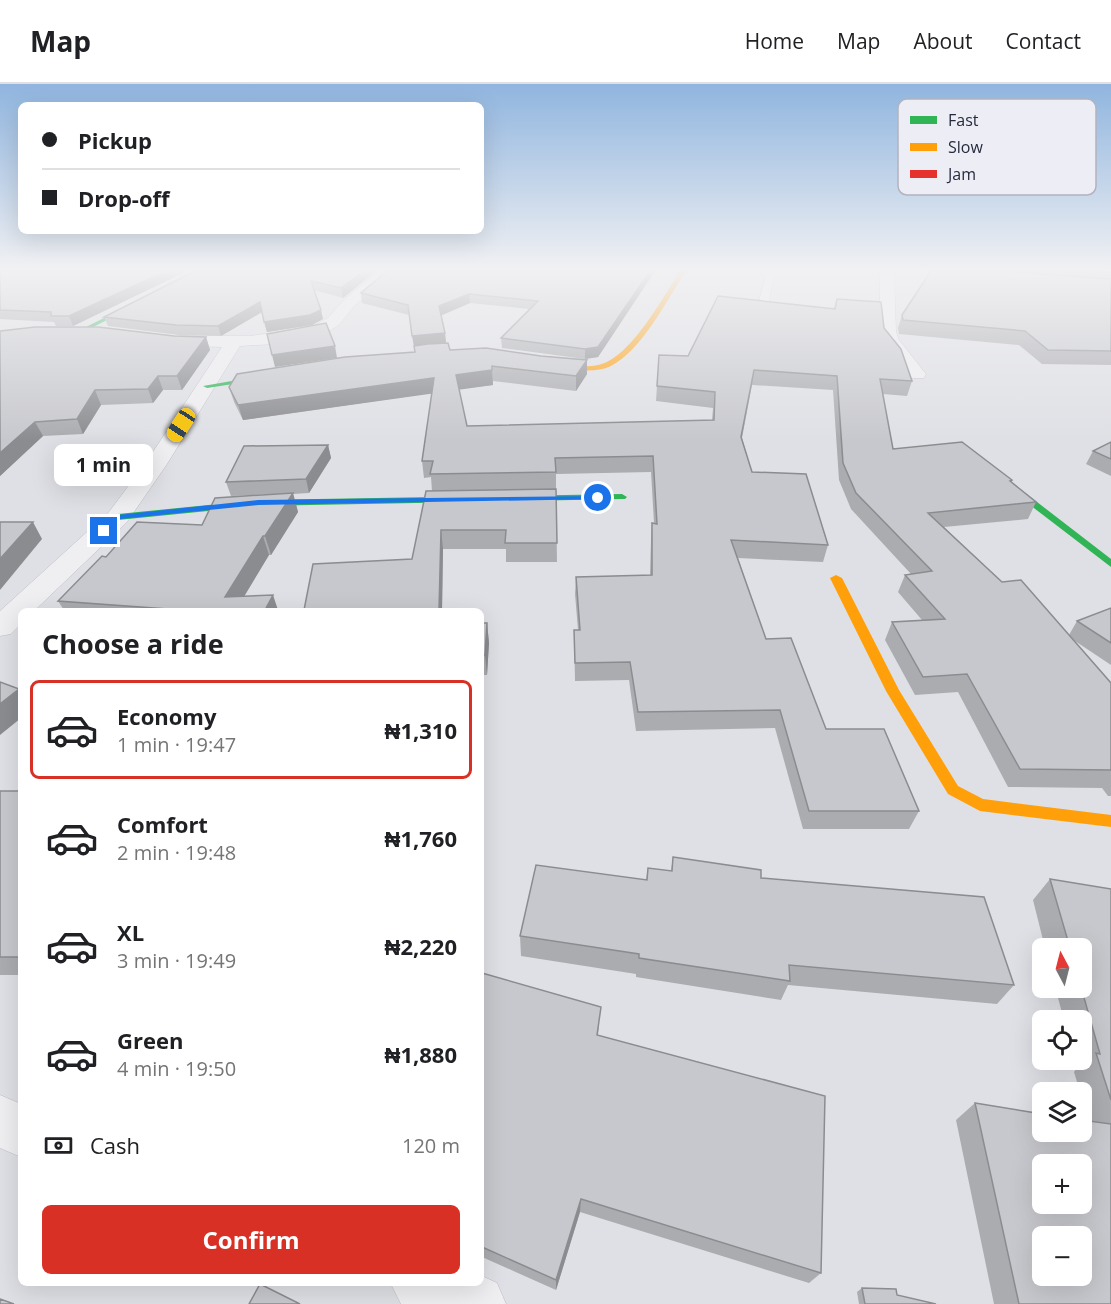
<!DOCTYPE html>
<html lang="en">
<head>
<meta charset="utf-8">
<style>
  :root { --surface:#fff; --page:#f6f6f6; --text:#202124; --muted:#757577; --line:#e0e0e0; --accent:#d93025 }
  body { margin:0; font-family:"Open Sans",sans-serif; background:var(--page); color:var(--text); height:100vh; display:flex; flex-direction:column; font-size:22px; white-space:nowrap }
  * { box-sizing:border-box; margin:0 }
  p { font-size:20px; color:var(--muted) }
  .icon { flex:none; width:33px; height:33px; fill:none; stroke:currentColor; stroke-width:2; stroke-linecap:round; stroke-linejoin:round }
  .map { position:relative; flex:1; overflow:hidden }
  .drawer { position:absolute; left:18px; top:524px; width:466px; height:678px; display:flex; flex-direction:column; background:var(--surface); border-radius:9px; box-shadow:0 6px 24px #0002 }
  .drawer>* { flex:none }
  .top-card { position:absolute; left:18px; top:18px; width:466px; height:132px; border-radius:9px; box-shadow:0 6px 24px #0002; display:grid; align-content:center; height:132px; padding:0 24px; background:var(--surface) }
  .needle { width:39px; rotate:353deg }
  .tools { position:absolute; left:1032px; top:854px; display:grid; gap:12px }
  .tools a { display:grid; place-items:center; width:60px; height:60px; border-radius:9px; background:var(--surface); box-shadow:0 6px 24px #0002; font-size:30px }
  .end { position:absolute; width:27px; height:27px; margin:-14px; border:8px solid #1a73e8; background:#fff; box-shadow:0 0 0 3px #fff }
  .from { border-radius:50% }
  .bubble { position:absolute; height:42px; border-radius:9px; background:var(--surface); box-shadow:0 6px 24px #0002; font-size:20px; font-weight:700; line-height:42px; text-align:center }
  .car { position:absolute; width:18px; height:36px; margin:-18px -9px; border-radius:8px; box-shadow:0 0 4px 2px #0007; background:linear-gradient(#f5c518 24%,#345 0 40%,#f5c518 0 76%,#345 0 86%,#f5c518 0) }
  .top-card b { display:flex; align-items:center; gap:21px; height:57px; font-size:22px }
  .top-card b+b { border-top:2px solid var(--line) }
  .top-card i { width:15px; height:15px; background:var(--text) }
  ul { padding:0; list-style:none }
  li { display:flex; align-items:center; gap:18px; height:99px; margin:0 12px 9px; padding:0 12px; border:3px solid transparent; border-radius:9px }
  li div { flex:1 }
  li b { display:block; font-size:22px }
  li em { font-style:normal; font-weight:700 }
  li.on { border-color:var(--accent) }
  li>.icon { width:54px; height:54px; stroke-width:1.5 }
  h2 { padding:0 24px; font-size:27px; line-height:72px }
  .pay { display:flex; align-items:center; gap:15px; height:66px; padding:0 24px; font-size:22px }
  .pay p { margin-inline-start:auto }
  .cta { display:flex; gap:12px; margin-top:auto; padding:12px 24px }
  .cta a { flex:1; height:69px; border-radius:9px; background:var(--accent); color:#fff; font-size:24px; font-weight:700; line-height:69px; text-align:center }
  header { display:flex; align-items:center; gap:36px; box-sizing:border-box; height:84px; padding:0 30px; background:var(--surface); border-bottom:2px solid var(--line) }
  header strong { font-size:28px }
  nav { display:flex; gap:33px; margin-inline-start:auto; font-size:21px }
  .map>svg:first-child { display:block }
</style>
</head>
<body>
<header>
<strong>Map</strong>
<nav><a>Home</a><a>Map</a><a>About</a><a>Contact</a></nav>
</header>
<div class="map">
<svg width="1111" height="1220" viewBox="0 0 1111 1220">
  <rect width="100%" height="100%" fill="#dfe0e5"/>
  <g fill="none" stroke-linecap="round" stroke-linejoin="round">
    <g stroke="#bcbdc2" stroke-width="1">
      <path id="lane" d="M767,187H775L768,221L763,224L758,221Z"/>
    </g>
    <g stroke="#bcbdc2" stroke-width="1">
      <g id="street">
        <path d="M379,187H394L354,222L339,241L324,250L275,260L240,262L167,380L127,438L35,526H21V540L11,550L0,552V527L109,428L147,377L222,263L163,261L157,260L154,256L157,252H250L312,243L328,234L344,216Z"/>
        <path d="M880,187H894L896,248L899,256L926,290L924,294H910L882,257L880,248Z"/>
        <path d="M0,1011L21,1020V1073L0,1064Z"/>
        <path d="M482,1192L497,1199L506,1220H401L390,1198H482Z"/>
      </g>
    </g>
    <use href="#lane" fill="#efeff2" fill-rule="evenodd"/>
    <use href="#street" fill="#efeff2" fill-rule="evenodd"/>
    <g fill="#30b455" fill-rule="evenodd">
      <path d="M198,187H205L79,250L74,249Z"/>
      <path d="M277,289L281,291L280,293L207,304L203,302Z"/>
      <path d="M996,391H1002L1111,475V483L996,395Z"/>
      <path d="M622,410L627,413L625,415L258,422L118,436L113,433L118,430L258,416Z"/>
    </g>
    <g fill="#ff9f0a" fill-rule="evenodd">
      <path d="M680,187H686C667,216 642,266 611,282C598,288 583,287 570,285C560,283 547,282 538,277L542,275C560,278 580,285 598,281C630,275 663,213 680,187Z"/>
      <path d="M836,491L842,494L899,606L958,702L983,715L1111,731V743L980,727L948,710L886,607L830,494Z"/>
    </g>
    <path fill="#e5322d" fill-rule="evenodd" d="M918,187H940L979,191L976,193Z"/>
  </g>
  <g fill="#abacb0">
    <path d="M0,187H187L73,242H56L54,238L0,235Z"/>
    <path d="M195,187H376L343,214L314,206L323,235L312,241L267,248L262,228L221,252L179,251L108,242L104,233Z"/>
    <path d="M655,187L598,273L585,275L502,264L501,254L529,225L470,219L441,231L445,249L446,259L450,266L587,276V290L576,307L493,297V301L459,305L467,342L712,336L713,324L656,317L659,271L688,272L834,225L837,215L884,244L912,297L907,312L883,310L893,365L1012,396V398L1036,418L1028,435L944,443L1002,498L1069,551L1077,537L1111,524V581L1072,555L1111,599V712H1108L1102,704L1008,703L958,608L915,611L885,556L892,538L922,536L898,508L905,491L911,490L851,425L839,396L833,306L752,301L742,354L752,388L828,461L823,478L738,474L766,555L826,645L919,727L909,745H803L775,644L636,647L629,596L575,597L574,546H578L575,510L576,493L650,491L651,456L652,439H654L651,388L556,390V405L432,407L431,393L424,394L422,377L432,309L243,336L234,318L229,303L415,268L409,231L362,219L361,209Z"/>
    <path d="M1000,187H1111V281L1042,280L1019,261L899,250L898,244L902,231Z"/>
    <path d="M0,247L206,253L210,266L182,306H163L153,319L101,321L83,350L43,352L0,392Z"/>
    <path d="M1111,358V392L1086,380L1093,367Z"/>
    <path d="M328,361L331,374L309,409L293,410L298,428L271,471H269L244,512L278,526H64L58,517L106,473L202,441L276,410L231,412L226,398Z"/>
    <path d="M556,405L557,478H506V465H443L442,526H304L412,475L426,407Z"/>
    <path d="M482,539H487L489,559L487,591H482Z"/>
    <rect x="0" y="707" width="21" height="184"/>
    <path d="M673,773L1014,901L997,920L788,901L781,916L636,893V890L521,872L520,852L646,796L648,784L671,787Z"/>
    <path d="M1050,795L1111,805V1220H994L956,1036L975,1019L1088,1037L1082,1015V1008H1080L1074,988L1076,985L1074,975H1082V936H1064L1055,903H1082V864H1045L1033,816Z"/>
    <path d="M482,889L599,941L598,951L821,1189L809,1199L580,1128L556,1206L482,1173Z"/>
    <path d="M862,1204L897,1211L936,1220H859L857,1208Z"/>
  </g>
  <g fill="#8b8c90">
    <path d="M166,187H187L73,242L69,232Z"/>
    <path d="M364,187H376L343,214L341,204Z"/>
    <path d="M650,187H655L598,273L585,275V265Z"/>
    <path d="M469,210L470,219L440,232L439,222Z"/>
    <path d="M260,218L262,228L221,252L218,242Z"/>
    <path d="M321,226L323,235L312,241L267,248L264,238Z"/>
    <path d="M445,249L446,259L414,262L412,252Z"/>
    <path d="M206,253L210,266L182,306L177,292Z"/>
    <path d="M335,262L337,274L275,283L272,271Z"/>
    <path d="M587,276V290L576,307V292Z"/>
    <path d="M492,286L493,301L457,306L456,291Z"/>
    <path d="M158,292L163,306L153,319L148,305Z"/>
    <path d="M434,294L436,309L243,336L238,321Z"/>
    <path d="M95,306L101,321L83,350L77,335Z"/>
    <path d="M35,338L43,352L0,392V369Z"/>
    <path d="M328,361L331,374L309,409L306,395Z"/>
    <path d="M293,409L298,428L271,471L265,452Z"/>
    <path d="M33,438L42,455L0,506V475Z"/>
    <path d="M441,446L443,465L442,526H439Z"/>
    <path d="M263,452L269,471L236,526L225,513Z"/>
    <path d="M273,511L278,526H265Z"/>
    <path d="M487,539L489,559L487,591L485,571Z"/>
    <path d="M19,605L21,608V634L0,651V620Z"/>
    <path d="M581,1115L580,1128L556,1206V1196Z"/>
  </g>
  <g fill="#c7c8cd" stroke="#8b8c90" stroke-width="1.5" fill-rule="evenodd">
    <path d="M0,187H166L69,232H51V228L0,226Z"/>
    <path d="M195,187H364L341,204L311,197L321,226L310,231L264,238L260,218L218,242L176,241L104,233Z"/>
    <path d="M387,187H650L598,263L585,265L501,254L538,217L469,210L439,222L445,249L412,252L408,221L361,209Z"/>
    <path d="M931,187H999L1111,195V267L1048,266L1025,247L903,236L902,231Z"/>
    <path d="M718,212L835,225L837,215L881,218L884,244L901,265L912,297L880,295L893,365L962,358L1012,396L1010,397L1036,418L928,429L1002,498L1021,496L1111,599V686L1020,685L967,590L923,593L892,538L945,535L905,491L932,487L856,409L843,379L837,292L754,286L741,353L752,388L806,390L828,461L731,456L766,555L791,554L826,645H884L919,727H809L780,626L638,628L630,578L575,579L574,546H580L576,493L652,491V439L657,440L653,372L555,374L556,388L430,390L433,377H422L434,294L238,321L229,303L237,290L345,273L415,268L414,262L427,260L448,259L450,266L486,264L541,272L587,276L576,292L492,282V286L456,291L467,342L714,336L715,308L657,302L659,271L688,272Z"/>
    <path d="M326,239L335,262L272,271L267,250Z"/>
    <path d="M35,243H98L174,252L206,253L177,292H158L148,305L95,306L77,335L35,338L0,369V247Z"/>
    <path d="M1111,358V375L1093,367Z"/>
    <path d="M328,361L306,395L226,398L244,362Z"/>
    <path d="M556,405L557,459H505L506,446H441L439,526H304L313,480L412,475L426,407Z"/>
    <path d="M293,409L265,452H263L225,513L273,511L265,526H181H182L58,517L102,472L106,473L137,438L202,441L215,414Z"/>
    <path d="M0,438H33L0,475Z"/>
    <path d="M1111,524V559L1077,537Z"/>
    <path d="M482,539H487L485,571H482Z"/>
    <path d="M0,598L19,605L0,620Z"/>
    <rect x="0" y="707" width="21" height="166"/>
    <path d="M673,773L761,786V794L984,813L1014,901L789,881L790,897L639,874V870L520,852L536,781L647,796L648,784L672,787Z"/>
    <path d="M1050,795L1111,805V1016L1096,969L1100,970L1081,903L1082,864H1070Z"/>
    <path d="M482,889L601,923L597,951L825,1012L821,1189L581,1115L556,1196L482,1163Z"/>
    <path d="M975,1019L1042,1030V1047H1082V1036L1111,1040V1220H1019ZM1042,1080H1082V1119H1042ZM1042,1152H1082V1191H1042Z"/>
    <path d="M260,1200L300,1220H249Z"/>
    <path d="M862,1204L896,1205L897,1211L936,1220H865Z"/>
    <path d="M0,1215L14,1220H0Z"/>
  </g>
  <linearGradient id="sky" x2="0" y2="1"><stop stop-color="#90b5df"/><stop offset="0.52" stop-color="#f1f1f3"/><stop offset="1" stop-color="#f1f1f3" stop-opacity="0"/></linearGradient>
  <rect width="1111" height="357" fill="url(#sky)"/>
  <path fill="#1a73e8" d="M598,412L601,415L258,421L120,435L106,449L100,447L118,431L258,416Z"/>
  <rect x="898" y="15" width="198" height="96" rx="9" fill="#edeef5" stroke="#b2b3be" stroke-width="1.5"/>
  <rect x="910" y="32" width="27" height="8" fill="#30b455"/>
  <rect x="910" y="59" width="27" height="8" fill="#ff9f0a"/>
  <rect x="910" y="86" width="27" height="8" fill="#e5322d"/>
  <g font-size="16" fill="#272a3e">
    <text x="948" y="42">Fast</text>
    <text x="948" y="69">Slow</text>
    <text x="948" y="96">Jam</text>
  </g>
</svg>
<div class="tools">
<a><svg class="needle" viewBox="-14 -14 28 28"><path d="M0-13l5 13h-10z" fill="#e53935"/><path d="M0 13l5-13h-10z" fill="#757577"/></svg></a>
<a><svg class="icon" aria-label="locate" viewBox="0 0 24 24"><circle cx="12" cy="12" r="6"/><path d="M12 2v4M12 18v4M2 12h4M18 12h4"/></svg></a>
<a><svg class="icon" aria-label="layers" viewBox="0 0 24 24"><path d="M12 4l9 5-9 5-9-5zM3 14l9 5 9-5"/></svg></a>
<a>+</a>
<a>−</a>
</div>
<i class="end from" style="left:598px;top:414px"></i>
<i class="end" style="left:104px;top:447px"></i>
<div class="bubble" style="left:54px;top:360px;width:99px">1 min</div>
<i class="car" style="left:181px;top:341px;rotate:213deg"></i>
<div class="top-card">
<b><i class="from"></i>Pickup</b>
<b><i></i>Drop-off</b>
</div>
<section class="drawer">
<h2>Choose a ride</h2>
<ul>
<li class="on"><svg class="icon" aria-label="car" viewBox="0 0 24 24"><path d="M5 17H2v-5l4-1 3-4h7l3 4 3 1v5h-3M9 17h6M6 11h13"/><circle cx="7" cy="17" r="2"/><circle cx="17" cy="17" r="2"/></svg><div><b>Economy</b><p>1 min · 19:47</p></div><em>₦1,310</em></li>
<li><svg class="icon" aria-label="car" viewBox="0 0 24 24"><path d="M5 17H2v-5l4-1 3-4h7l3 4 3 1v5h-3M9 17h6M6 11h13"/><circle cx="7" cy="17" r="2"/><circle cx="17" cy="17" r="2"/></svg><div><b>Comfort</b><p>2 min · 19:48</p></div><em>₦1,760</em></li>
<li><svg class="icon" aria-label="car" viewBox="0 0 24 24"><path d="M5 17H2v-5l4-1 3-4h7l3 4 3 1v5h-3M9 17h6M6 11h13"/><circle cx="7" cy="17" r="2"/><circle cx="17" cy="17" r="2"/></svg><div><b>XL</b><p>3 min · 19:49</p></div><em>₦2,220</em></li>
<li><svg class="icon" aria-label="car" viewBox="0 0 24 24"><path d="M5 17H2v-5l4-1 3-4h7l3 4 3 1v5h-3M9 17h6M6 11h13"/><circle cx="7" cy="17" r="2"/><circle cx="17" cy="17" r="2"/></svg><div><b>Green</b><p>4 min · 19:50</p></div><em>₦1,880</em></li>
</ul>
<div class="pay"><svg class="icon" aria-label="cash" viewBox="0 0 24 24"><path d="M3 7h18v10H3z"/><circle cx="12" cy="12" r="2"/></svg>Cash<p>120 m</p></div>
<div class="cta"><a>Confirm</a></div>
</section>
</div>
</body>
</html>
